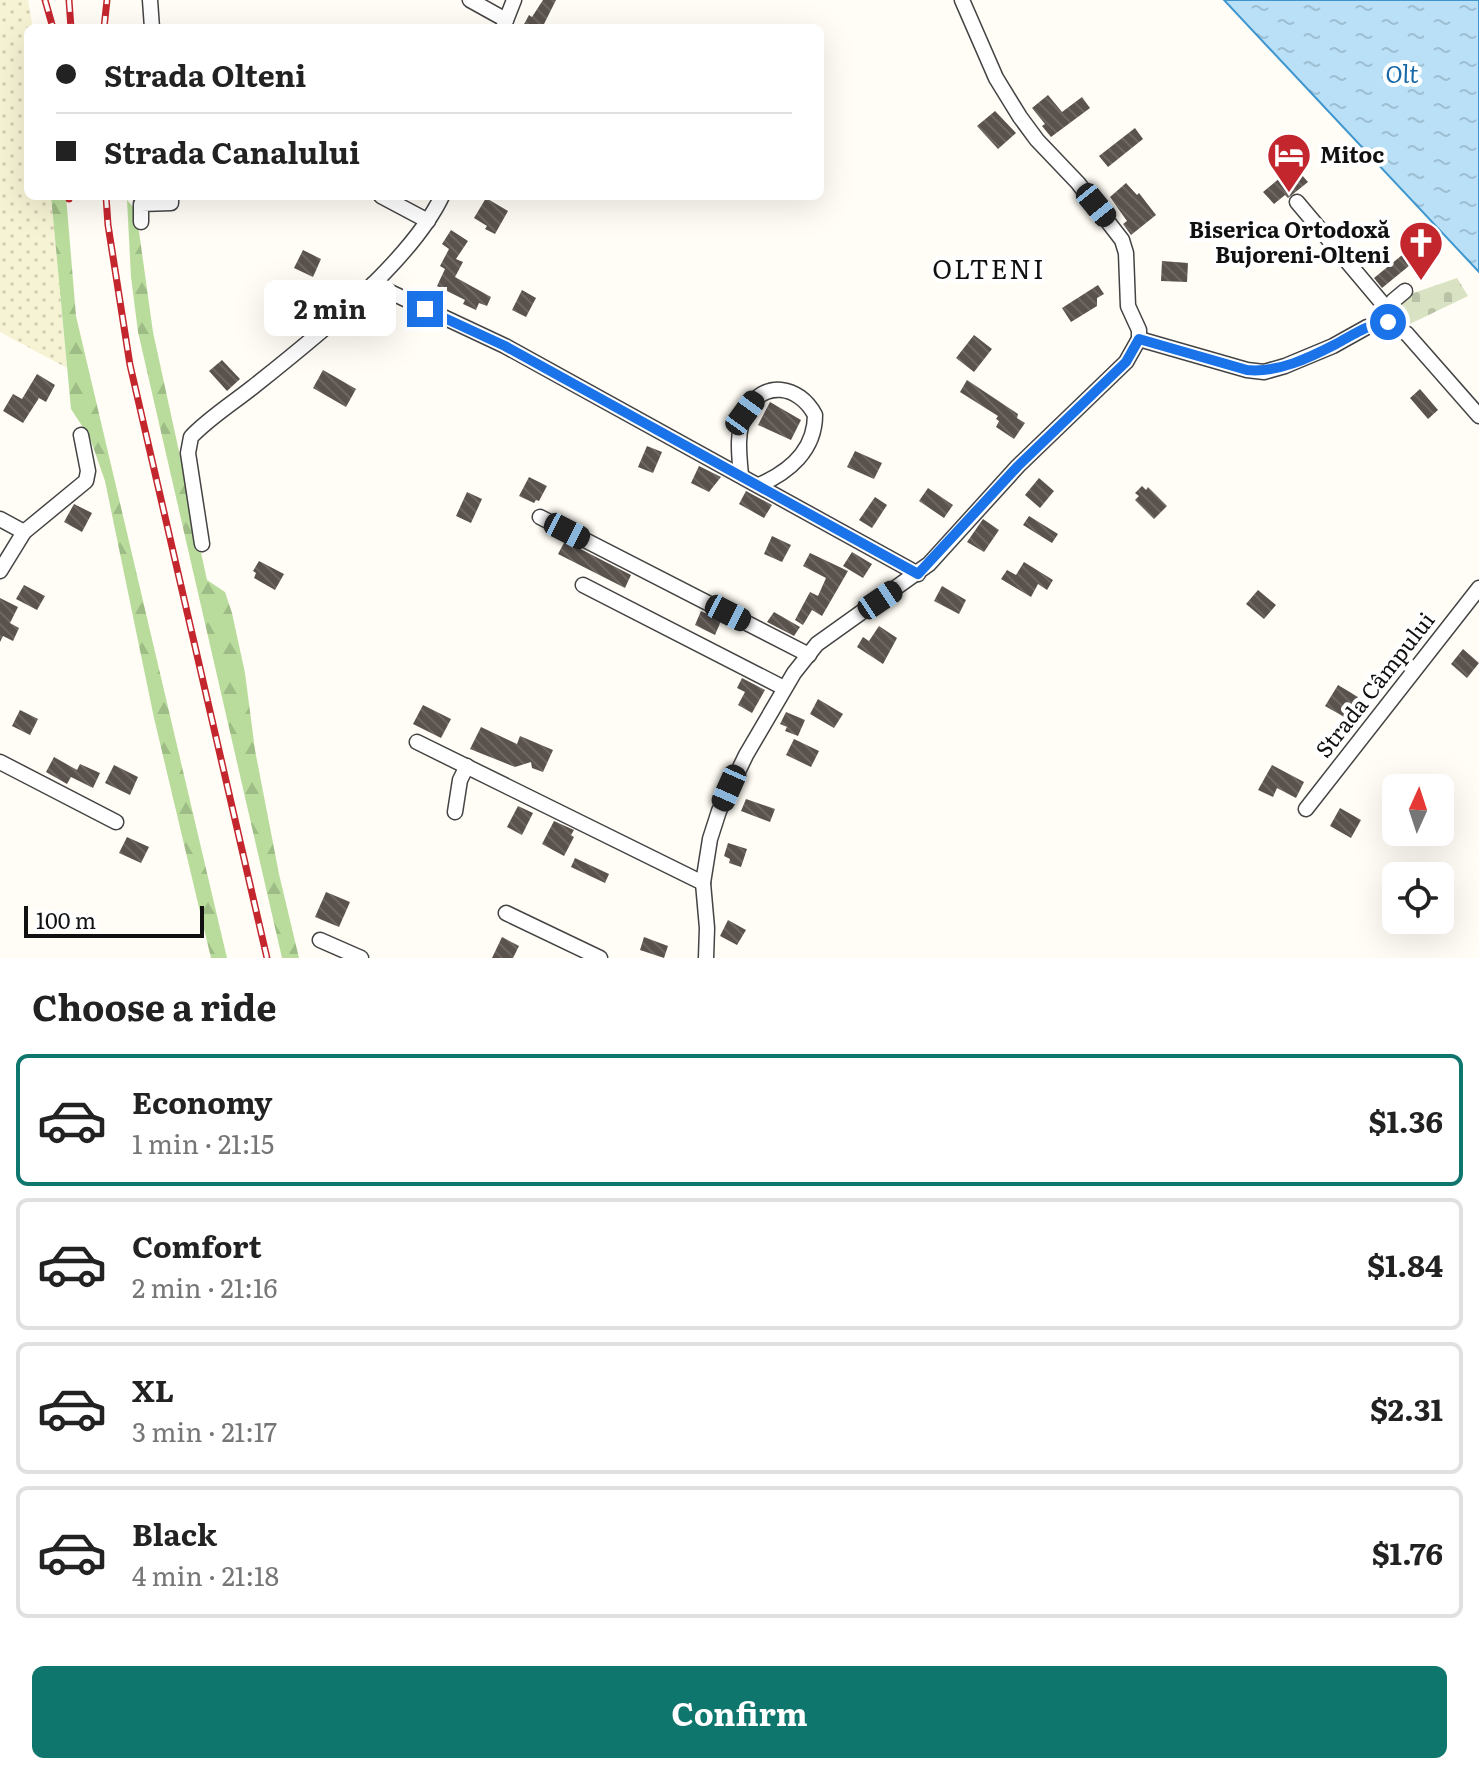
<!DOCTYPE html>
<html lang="en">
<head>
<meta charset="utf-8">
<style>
  :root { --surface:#fff; --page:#f6f6f6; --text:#222; --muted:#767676; --line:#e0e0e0; --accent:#0f766e }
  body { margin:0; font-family:Literata,serif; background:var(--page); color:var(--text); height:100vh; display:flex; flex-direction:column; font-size:30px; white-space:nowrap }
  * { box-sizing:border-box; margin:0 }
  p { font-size:26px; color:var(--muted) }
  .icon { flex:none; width:44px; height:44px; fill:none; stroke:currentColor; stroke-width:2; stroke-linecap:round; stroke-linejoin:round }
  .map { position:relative; height:958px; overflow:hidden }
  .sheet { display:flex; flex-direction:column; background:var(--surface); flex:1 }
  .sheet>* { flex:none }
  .banner { position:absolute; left:24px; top:24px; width:800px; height:176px; border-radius:12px; box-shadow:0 8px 32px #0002; display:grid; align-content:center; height:176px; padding:0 32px; background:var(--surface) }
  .needle { width:52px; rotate:3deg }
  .tools { position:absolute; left:1382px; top:774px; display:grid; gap:16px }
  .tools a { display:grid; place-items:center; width:72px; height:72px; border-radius:12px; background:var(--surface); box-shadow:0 8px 32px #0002; font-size:40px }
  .scale { position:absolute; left:24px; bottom:20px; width:180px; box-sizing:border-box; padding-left:8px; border:4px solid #111; border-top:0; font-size:22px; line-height:28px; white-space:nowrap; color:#111; -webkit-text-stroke:6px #fff; paint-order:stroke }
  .end { position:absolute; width:36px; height:36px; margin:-18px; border:10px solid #1a73e8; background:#fff; box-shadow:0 0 0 4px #fff }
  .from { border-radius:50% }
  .bubble { position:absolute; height:56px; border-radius:12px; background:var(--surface); box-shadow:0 8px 32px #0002; font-size:26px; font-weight:700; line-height:56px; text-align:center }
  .car { position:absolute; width:24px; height:48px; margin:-24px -12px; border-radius:10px; box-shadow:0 0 6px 2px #0007; background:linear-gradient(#222 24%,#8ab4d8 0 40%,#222 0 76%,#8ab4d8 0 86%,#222 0) }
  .banner b { display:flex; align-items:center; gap:28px; height:76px; font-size:30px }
  .banner b+b { border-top:2px solid var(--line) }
  .banner i { width:20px; height:20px; background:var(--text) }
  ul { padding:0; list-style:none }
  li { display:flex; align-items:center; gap:24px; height:132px; margin:0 16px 12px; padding:0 16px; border:4px solid var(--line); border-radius:12px }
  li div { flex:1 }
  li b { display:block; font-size:30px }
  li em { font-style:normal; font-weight:700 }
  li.active { border-color:var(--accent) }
  li>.icon { width:72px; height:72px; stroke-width:1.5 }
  h2 { padding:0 32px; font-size:36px; line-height:96px }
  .button { display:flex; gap:16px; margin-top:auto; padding:16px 32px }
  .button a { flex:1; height:92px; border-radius:12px; background:var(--accent); color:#fff; font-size:32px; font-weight:700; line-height:92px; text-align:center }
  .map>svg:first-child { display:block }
</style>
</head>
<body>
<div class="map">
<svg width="1479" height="958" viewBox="0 0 1479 958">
  <defs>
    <pattern id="farmland-dots" width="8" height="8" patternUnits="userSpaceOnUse" patternTransform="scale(2)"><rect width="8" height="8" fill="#f6f3d4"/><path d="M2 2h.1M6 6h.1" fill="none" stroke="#d2cfb5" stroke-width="1.8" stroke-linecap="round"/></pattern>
    <pattern id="forest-firs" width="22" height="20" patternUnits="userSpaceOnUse" patternTransform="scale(2)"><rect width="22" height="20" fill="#b9dc9c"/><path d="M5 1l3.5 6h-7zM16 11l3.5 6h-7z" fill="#9ebc85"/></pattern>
    <pattern id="cemetery-stones" width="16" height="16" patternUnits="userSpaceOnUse" patternTransform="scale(2)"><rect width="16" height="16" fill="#d9e3c4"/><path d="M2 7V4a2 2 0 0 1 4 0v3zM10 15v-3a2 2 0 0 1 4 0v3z" fill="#b9c2a7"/></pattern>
    <pattern id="water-ripples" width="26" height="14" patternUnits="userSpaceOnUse" patternTransform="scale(2)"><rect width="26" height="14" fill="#b9e0f7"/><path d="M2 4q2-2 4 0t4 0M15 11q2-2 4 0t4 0" fill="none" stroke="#9ebfd3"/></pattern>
    <pattern id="building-back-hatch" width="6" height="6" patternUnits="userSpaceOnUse" patternTransform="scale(2)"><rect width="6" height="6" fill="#5a524d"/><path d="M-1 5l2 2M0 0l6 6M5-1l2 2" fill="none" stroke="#6d6662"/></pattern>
  </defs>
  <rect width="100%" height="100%" fill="#fffdf5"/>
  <path fill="url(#farmland-dots)" d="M0,0H28L33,28H28V196H51L67,368L0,332Z"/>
  <g fill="url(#forest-firs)">
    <path d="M51,196H66L76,316L227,958H211L154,718L105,481L90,438L71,409Z"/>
    <path d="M127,200L136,210L153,332L207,580L225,592L232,613L245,673L255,750L279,874L299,958H282L138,332L131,277Z"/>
  </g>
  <path fill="url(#cemetery-stones)" d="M1457,278L1468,296L1410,324L1400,311L1399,298Z"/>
  <path fill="url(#water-ripples)" stroke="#3f96cf" stroke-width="2" d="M1224,0H1479V272Z"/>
  <g fill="url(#building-back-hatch)">
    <path d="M543,0H556L542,28H522L529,15L532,17Z"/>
    <path d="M1048,95L1062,112L1082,97L1090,108L1051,137L1042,126L1045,124L1032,108Z"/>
    <path d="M995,111L1016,133L998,149L977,126Z"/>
    <path d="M1135,128L1143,139L1108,167L1099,156Z"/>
    <path d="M1294,166L1308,182L1288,198L1285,195L1274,204L1263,192Z"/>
    <path d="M1126,183L1137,195L1139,193L1156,215L1131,235L1123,224L1127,221L1110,197Z"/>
    <path d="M486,198L508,211L495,234L485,229L487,226L474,218Z"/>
    <path d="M451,230L468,241L456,259L463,262L455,277L491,297L487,306L479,303L476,310L463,304L465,300L437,286L445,269L440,266L449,249L442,244Z"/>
    <path d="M303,250L321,259L313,277L294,268Z"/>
    <path d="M1407,251L1415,261L1382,288L1374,278Z"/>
    <path d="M1162,261L1188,263L1187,282L1161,281Z"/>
    <path d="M1098,285L1104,294L1097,298V306L1071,322L1062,308Z"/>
    <path d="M522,290L536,298L526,317L512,310Z"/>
    <path d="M291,291L313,302L300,328L276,318Z"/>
    <path d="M974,335L992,349L974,372L956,358Z"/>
    <path d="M222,360L240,379L227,391L209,371Z"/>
    <path d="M323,370L356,389L346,407L313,388Z"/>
    <path d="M37,374L55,385L46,402L39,398L23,423L3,411L13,394L22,399Z"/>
    <path d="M967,380L1018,414L1017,418L1025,423L1014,439L996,427L999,421L996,419L998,416L960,392Z"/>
    <path d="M1420,389L1438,410L1428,419L1410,398Z"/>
    <path d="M770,402L801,420L791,440L758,425Z"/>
    <path d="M647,446L662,452L653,473L638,467Z"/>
    <path d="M855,451L882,463L874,479L847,467Z"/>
    <path d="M699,466L721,477L709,492L691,483Z"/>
    <path d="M529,477L547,486L539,501L536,500L534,503L519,496Z"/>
    <path d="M1039,478L1054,491L1040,508L1025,495Z"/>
    <path d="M1142,486L1146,490L1148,487L1167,506L1154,519L1135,500L1139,496L1135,493Z"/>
    <path d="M928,488L953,505L944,518L919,501Z"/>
    <path d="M746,491L772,505L764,518L739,504Z"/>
    <path d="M467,492L482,499L471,523L456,516Z"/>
    <path d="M875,497L887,505L872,528L859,520Z"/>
    <path d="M74,504L92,513L82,532L64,522Z"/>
    <path d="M1029,516L1058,534L1052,543L1023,525Z"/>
    <path d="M983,519L999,530L984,552L967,542Z"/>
    <path d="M772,536L791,545L782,562L764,554Z"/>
    <path d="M565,541L631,575L625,588L558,554Z"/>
    <path d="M852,552L872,564L863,578L843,566Z"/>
    <path d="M810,553L848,571L822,616L812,610L803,625L795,620L803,605L810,592L818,596L826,578L803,566Z"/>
    <path d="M259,561L284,574L275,590L254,578L256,573L253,571Z"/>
    <path d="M1024,562L1053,580L1047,590L1038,584L1031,597L1001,579L1007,570L1016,575Z"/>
    <path d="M24,585L45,596L37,610L16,599Z"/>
    <path d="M942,586L966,600L959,614L934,601Z"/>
    <path d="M1258,590L1276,605L1264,619L1246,604Z"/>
    <path d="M0,598L18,607L10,623L19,628L13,641L3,636L0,642Z"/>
    <path d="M701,611L721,621L715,635L695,625Z"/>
    <path d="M774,612L800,627L794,636L767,622Z"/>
    <path d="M879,626L897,638L883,664L857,647L863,637L869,641Z"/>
    <path d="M1463,649L1479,663L1467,678L1451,664Z"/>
    <path d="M742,678L765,690L752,713L738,705L745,692L737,688Z"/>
    <path d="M1338,685L1358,697L1346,718L1325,706Z"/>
    <path d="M818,699L843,714L834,728L810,714Z"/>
    <path d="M423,705L451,719L441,738L413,724Z"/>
    <path d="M20,710L38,719L30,735L12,726Z"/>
    <path d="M786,712L805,720L798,736L785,731L787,727L780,724Z"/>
    <path d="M481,727L517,744L520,736L553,750L543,772L532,768L531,762L515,767L470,749Z"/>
    <path d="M794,739L819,751L811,767L786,755Z"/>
    <path d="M54,757L77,770L80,764L100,773L93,788L71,777L67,784L46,772Z"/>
    <path d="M114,765L138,777L130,795L105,783Z"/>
    <path d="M1272,765L1304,782L1296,798L1277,788L1273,797L1258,790Z"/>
    <path d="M746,799L775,809L770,822L741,811Z"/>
    <path d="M518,806L533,813L522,835L507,827Z"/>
    <path d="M1340,808L1361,820L1351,838L1330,826Z"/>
    <path d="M554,821L574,830L571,835L574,837L564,856L542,844Z"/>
    <path d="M127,837L149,847L141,863L119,853Z"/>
    <path d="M728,843L747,849L741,867L729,863L730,859L724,856Z"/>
    <path d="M575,858L609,874L605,883L571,867Z"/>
    <path d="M326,892L350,902L339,927L315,917Z"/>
    <path d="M728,920L746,930L737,945L720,936Z"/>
    <path d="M502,937L519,946L513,958H492Z"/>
    <path d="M644,937L668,946L664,958L640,950Z"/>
  </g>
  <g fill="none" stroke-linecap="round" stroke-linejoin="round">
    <g stroke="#444" stroke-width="17">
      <g id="minor">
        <path d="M150,0L152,28"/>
        <path d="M470,0L506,20"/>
        <path d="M503,28L514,0"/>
        <path d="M381,196L428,221"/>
        <path d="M1297,202L1393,316"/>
        <path d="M141,222V204L171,203V196"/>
        <path d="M373,284L505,346L918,574"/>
        <path d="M1393,315V301L1405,291"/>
        <path d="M1139,339L1247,370L1264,372L1285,366L1333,346L1367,327L1388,322L1407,334L1479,416"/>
        <path d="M741,475C739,455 736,430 746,412C763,379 799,385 815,415C815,450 789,472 759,485"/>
        <path d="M540,517L809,655"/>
        <path d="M0,519L24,532"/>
        <path d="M202,544L188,453L191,437C209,418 233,403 253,387C312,340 410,263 442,196"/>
        <path d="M0,571L24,532L86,481L88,471L81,435"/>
        <path d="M583,585L784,688"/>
        <path d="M417,742L703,883"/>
        <path d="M0,762L116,822"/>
        <path d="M1306,809L1479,588"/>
        <path d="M455,812L460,780L467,766"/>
        <path d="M506,913L600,958"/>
        <path d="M320,940L361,958"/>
        <path d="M706,958L707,928L703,883L710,839L719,811L746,755L794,673L817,644L929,564L1018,466L1126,362L1139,339V330L1128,306L1126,253L1122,240L1078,183L1037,140L1020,117L996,78L962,0"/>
      </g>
    </g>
    <use href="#minor" stroke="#fff" stroke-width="14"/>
    <g stroke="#c4262e" stroke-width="7">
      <g id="rail">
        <path d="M45,0L53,28"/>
        <path d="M69,0L71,28"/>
        <path d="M104,28L107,0"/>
        <path d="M69,196V199"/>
        <path d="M106,196L108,225L130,365L267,958"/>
      </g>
    </g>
    <use href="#rail" stroke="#fff" stroke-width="4" stroke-dasharray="12" stroke-linecap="butt"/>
  </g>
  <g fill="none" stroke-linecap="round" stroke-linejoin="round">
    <path stroke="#1a73e8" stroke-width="10" d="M425,309L505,346L918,574L1018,466L1126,362L1139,339L1247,370C1278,373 1309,358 1336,344C1353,335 1368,324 1388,322"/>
  </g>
  <defs>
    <g id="hotel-pin" transform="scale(2.3)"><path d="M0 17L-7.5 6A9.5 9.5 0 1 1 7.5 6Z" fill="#c4262e" stroke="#fff"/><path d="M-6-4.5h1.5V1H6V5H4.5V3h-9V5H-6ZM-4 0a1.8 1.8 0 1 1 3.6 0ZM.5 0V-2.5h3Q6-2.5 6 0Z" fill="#fff"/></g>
    <g id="church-pin" transform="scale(2.3)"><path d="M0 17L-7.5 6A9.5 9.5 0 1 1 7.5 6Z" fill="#c4262e" stroke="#fff"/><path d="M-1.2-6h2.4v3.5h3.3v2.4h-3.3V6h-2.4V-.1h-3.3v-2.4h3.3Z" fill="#fff"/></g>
  </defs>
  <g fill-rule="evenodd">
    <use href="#hotel-pin" x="1289" y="155"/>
    <use href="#church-pin" x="1421" y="243"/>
  </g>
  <g text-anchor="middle" stroke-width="8" stroke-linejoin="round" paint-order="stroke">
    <g font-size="22" font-weight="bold" fill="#111" stroke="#fff" text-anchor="start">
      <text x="1320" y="163">Mitoc</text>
      <text x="1390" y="238" text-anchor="end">Biserica Ortodoxă<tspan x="1390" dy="25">Bujoreni-Olteni</tspan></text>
    </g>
    <g font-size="22" fill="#111" stroke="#fff">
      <text transform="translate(1375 685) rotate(-52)" y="8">Strada Câmpului</text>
    </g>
    <g font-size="24" font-style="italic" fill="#1768a6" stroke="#fff">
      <text x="1402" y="83">Olt</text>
    </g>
    <g font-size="26" letter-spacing="2" fill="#111" stroke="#fff">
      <text x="989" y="279">OLTENI</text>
    </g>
  </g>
</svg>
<div class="tools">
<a><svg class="needle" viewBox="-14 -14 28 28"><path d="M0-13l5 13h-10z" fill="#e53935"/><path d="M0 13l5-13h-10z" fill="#767676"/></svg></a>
<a><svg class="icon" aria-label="locate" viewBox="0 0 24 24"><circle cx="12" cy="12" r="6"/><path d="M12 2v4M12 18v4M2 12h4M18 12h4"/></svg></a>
</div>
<div class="scale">100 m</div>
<i class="end from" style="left:1388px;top:322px"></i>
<i class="end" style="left:425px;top:309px"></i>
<div class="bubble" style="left:264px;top:280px;width:132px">2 min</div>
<i class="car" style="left:1096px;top:205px;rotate:141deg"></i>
<i class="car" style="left:745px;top:413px;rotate:36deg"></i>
<i class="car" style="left:567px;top:531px;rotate:117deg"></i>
<i class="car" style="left:880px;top:600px;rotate:56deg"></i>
<i class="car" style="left:728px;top:613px;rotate:117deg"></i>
<i class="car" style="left:729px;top:788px;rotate:204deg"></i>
<div class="banner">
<b><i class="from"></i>Strada Olteni</b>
<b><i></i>Strada Canalului</b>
</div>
</div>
<section class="sheet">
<h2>Choose a ride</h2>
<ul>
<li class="active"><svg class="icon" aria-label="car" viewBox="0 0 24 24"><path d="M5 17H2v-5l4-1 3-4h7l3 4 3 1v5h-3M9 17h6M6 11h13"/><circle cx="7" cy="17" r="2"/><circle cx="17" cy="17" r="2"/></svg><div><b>Economy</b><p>1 min · 21:15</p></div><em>$1.36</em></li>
<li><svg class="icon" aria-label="car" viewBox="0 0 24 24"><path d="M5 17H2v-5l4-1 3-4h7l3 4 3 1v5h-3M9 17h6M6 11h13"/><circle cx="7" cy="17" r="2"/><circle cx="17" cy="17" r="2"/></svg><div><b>Comfort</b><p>2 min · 21:16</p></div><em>$1.84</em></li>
<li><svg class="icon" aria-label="car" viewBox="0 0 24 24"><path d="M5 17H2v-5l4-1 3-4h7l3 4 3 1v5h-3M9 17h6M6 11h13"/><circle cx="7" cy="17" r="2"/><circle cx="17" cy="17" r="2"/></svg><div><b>XL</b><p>3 min · 21:17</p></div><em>$2.31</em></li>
<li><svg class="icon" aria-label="car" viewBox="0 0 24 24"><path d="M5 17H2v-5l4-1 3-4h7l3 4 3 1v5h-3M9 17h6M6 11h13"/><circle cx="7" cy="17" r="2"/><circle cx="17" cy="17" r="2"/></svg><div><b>Black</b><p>4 min · 21:18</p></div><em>$1.76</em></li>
</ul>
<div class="button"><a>Confirm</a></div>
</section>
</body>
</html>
